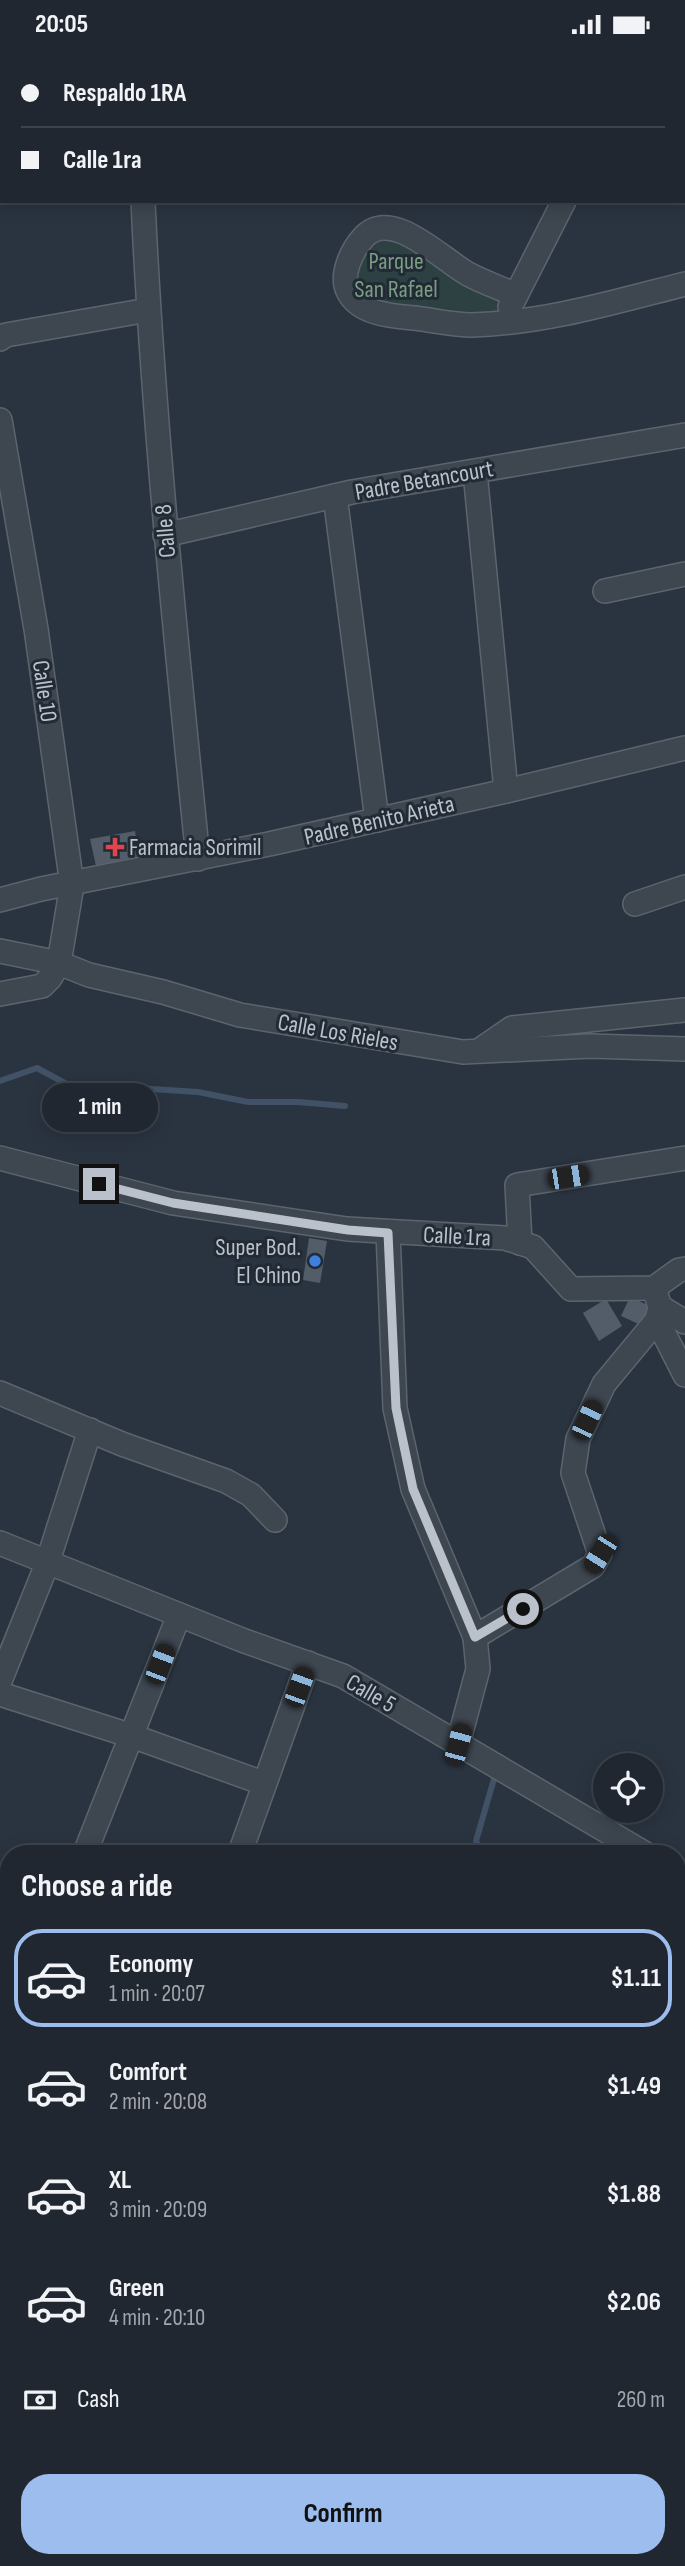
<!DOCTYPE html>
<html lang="en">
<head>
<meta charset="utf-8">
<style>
  :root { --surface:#202730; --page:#2d333c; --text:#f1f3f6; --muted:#a2a5ab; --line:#3d444c; --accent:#9cbdee }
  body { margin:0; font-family:"Sofia Sans Condensed",sans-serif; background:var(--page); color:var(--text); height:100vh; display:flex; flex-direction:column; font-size:26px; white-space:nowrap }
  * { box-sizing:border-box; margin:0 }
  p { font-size:23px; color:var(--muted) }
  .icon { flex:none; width:38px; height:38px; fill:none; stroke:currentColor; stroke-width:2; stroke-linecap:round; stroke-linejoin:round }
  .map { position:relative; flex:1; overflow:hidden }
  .panel { position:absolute; left:0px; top:1796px; width:686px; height:723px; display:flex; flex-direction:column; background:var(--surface); border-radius:28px 28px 0 0; box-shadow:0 4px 18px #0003,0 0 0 2px var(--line) }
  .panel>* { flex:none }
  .banner { position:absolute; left:0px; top:0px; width:686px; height:154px; box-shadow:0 4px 18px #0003,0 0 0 2px var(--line); display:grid; align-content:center; height:154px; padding:0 21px; background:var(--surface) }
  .fabs { position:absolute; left:593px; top:1704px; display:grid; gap:14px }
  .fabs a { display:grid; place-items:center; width:70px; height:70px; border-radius:50%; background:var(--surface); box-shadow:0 4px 18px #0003,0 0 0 2px var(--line); font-size:35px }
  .end { position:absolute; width:32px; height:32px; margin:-16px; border:9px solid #bbc1ca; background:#111; box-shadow:0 0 0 4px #111 }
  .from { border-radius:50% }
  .bubble { position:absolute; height:49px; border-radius:24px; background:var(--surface); box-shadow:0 4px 18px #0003,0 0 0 2px var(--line); font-size:23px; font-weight:700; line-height:49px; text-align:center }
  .car { position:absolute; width:21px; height:42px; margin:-21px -10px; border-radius:9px; box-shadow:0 0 5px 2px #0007; background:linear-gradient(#222 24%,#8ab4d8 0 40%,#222 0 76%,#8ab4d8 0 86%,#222 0) }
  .banner b { display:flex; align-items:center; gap:24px; height:66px; font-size:26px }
  .banner b+b { border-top:2px solid var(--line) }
  .banner i { width:18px; height:18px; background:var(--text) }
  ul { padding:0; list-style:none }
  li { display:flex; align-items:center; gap:21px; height:98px; margin:0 14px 10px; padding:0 7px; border:4px solid transparent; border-radius:28px }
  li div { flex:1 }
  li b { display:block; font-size:26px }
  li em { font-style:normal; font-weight:700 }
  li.active { border-color:var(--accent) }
  li>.icon { width:63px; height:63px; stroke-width:1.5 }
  h2 { padding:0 21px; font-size:32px; line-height:84px }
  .pay { display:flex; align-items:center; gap:18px; height:77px; padding:0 21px; font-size:26px }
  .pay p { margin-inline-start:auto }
  .button { display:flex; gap:14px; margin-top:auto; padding:14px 21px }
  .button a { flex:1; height:80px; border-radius:28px; background:var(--accent); color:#111; font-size:28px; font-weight:700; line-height:80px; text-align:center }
  .status { display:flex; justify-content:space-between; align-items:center; height:49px; padding:0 35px; background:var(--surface); direction:ltr }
  .status svg { height:19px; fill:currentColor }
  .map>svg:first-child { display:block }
</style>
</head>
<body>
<div class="status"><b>20:05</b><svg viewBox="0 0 49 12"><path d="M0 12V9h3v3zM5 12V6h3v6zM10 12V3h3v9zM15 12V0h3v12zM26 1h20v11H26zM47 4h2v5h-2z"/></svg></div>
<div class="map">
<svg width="685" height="2517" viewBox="0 0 685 2517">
  <rect width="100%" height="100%" fill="#2a3440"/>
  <path fill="#2d4142" d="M398,184L501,251L497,261L492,266L388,262L356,240L364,198Z"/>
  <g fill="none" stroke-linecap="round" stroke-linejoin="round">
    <g stroke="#415267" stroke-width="6">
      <path d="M0,1032L37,1019L89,1047L136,1039L198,1043L248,1053H298L345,1057"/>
      <path d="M483,1804L476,1792L496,1723"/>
      <path d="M677,1940L685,1944"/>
      <path d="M439,2510V2517"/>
    </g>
  </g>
  <g fill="#535d6a">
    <path d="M135,782L139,807L96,817L90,790Z"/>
    <path d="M309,1189L327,1192L320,1234L303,1231Z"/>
    <path d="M630,1248L652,1258L643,1277L621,1267Z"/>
    <path d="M606,1250L622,1277L599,1292L583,1264Z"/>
  </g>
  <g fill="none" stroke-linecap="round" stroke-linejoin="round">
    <g stroke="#5c646d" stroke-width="26">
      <g id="street">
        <path d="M137,0V2"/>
        <path d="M428,0L429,2"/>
        <path d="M17,2V0"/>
        <path d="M527,2L528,0"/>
        <path d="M652,2L653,0"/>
        <path d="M0,103L2,92"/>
        <path d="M143,152C153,372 176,591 198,810"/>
        <path d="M516,246C500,239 483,233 468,225C441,210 391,157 363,189C352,201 340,226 348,242C359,265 392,267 414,269C433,271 453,276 472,276C545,274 614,253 685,235"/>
        <path d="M510,258L564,152"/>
        <path d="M0,290L6,286L148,261"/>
        <path d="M0,371L36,580L72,836L59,914L50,929L42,937L0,945"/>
        <path d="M475,423L506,742"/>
        <path d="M335,447L377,771"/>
        <path d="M165,486L352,443L685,386"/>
        <path d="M605,542L685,525"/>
        <path d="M0,851L41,840L269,795L506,742L685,699"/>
        <path d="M635,855L685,838"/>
        <path d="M0,902L59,914L89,926L163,943L240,966L463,1003L591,997L685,1000"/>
        <path d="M480,1001L512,979L685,961"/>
        <path d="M0,1109L173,1154L347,1180L505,1189L533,1198L571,1240L654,1239L679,1221L685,1220"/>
        <path d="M388,1183L395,1359L413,1440L475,1588L478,1620L458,1695"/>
        <path d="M520,1194L517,1136L685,1109"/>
        <path d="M660,1258L685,1273"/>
        <path d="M657,1271L685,1326"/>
        <path d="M0,1344L122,1395L226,1432L251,1446L275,1471"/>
        <path d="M0,1494L242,1591L343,1627L644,1804"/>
        <path d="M475,1588L593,1517L600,1505L573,1424L578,1390L604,1335L657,1271L660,1258L654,1239"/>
        <path d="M0,1632L47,1515L90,1381"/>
        <path d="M0,1645L132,1687L263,1734"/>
        <path d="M85,1804L179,1566"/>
        <path d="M240,1804L308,1614"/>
        <path d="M677,1824L685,1828"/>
        <path d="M0,1906L9,1909"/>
        <path d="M0,2020L9,1997"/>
        <path d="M0,2046L9,2049"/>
        <path d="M677,2114L685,2117"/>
        <path d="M677,2316L685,2320"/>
        <path d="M0,2346L9,2348"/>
        <path d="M0,2408L9,2383"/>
        <path d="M677,2495L685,2461"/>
        <path d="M491,2510L493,2517"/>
        <path d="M105,2517L108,2510"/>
        <path d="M259,2517L262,2510"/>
        <path d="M672,2517L674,2510"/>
      </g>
    </g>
    <use href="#street" stroke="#3e4650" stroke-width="23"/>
  </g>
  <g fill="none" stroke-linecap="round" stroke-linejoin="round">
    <path stroke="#bbc1ca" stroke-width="9" d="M99,1135L173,1154L348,1181L388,1184L396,1359L413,1440L475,1588L523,1560"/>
  </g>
  <path fill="#e0444e" stroke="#222b35" stroke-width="2.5" d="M111.5 787.5h7v7h7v7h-7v7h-7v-7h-7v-7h7z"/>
  <circle fill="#3f7fe0" stroke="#222b35" stroke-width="2.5" cx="315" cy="1212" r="7"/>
  <g text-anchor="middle" stroke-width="6" stroke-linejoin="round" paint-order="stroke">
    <g font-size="24" fill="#7b9d83" stroke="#222b35">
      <text x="396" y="220">Parque<tspan x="396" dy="28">San Rafael</tspan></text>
    </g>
    <g font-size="24" fill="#bbc1ca" stroke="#222b35">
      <text transform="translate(424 431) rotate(-10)" y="8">Padre Betancourt</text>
      <text transform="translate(165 482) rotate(-95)" y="8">Calle 8</text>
      <text transform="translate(45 642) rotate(82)" y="8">Calle 10</text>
      <text transform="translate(379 771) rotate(-13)" y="8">Padre Benito Arieta</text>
      <text transform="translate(338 983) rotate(10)" y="8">Calle Los Rieles</text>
      <text transform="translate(457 1187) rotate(3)" y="8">Calle 1ra</text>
      <text transform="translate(371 1644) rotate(30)" y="8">Calle 5</text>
    </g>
    <g font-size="24" fill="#bbc1ca" stroke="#222b35" text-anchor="start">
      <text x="129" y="806">Farmacia Sorimil</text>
      <text x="301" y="1206" text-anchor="end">Super Bod.<tspan x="301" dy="28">El Chino</tspan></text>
    </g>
  </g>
</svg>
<div class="fabs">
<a><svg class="icon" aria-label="locate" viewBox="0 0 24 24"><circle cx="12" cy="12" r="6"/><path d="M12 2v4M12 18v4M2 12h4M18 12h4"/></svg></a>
</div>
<i class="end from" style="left:523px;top:1560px"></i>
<i class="end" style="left:99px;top:1135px"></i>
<div class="bubble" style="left:42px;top:1034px;width:116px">1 min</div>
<i class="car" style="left:568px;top:1128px;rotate:81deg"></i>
<i class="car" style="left:587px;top:1371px;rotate:25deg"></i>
<i class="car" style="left:600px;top:1505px;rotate:212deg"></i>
<i class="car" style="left:160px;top:1615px;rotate:21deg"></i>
<i class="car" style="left:299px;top:1638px;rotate:20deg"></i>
<i class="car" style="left:458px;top:1695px;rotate:15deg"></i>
<div class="banner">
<b><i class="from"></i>Respaldo 1RA</b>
<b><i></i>Calle 1ra</b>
</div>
<section class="panel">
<h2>Choose a ride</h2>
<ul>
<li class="active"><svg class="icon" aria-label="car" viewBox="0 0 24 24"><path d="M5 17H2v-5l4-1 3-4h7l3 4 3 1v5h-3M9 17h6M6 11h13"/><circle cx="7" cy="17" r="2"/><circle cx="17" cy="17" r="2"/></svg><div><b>Economy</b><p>1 min · 20:07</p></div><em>$1.11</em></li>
<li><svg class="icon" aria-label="car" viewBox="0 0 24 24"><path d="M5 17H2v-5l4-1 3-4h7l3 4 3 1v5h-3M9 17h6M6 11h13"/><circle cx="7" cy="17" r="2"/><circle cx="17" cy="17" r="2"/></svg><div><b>Comfort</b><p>2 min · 20:08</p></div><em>$1.49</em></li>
<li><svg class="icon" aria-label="car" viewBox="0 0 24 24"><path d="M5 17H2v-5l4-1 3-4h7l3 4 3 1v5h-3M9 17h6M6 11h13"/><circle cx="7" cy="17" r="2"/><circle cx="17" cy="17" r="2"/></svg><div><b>XL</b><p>3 min · 20:09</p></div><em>$1.88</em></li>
<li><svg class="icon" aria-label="car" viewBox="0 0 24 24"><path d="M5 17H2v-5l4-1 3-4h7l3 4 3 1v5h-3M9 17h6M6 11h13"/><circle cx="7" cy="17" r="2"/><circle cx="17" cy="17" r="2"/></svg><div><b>Green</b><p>4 min · 20:10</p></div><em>$2.06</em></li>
</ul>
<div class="pay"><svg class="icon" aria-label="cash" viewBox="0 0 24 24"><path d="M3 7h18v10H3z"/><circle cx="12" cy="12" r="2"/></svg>Cash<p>260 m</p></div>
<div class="button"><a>Confirm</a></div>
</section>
</div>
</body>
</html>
